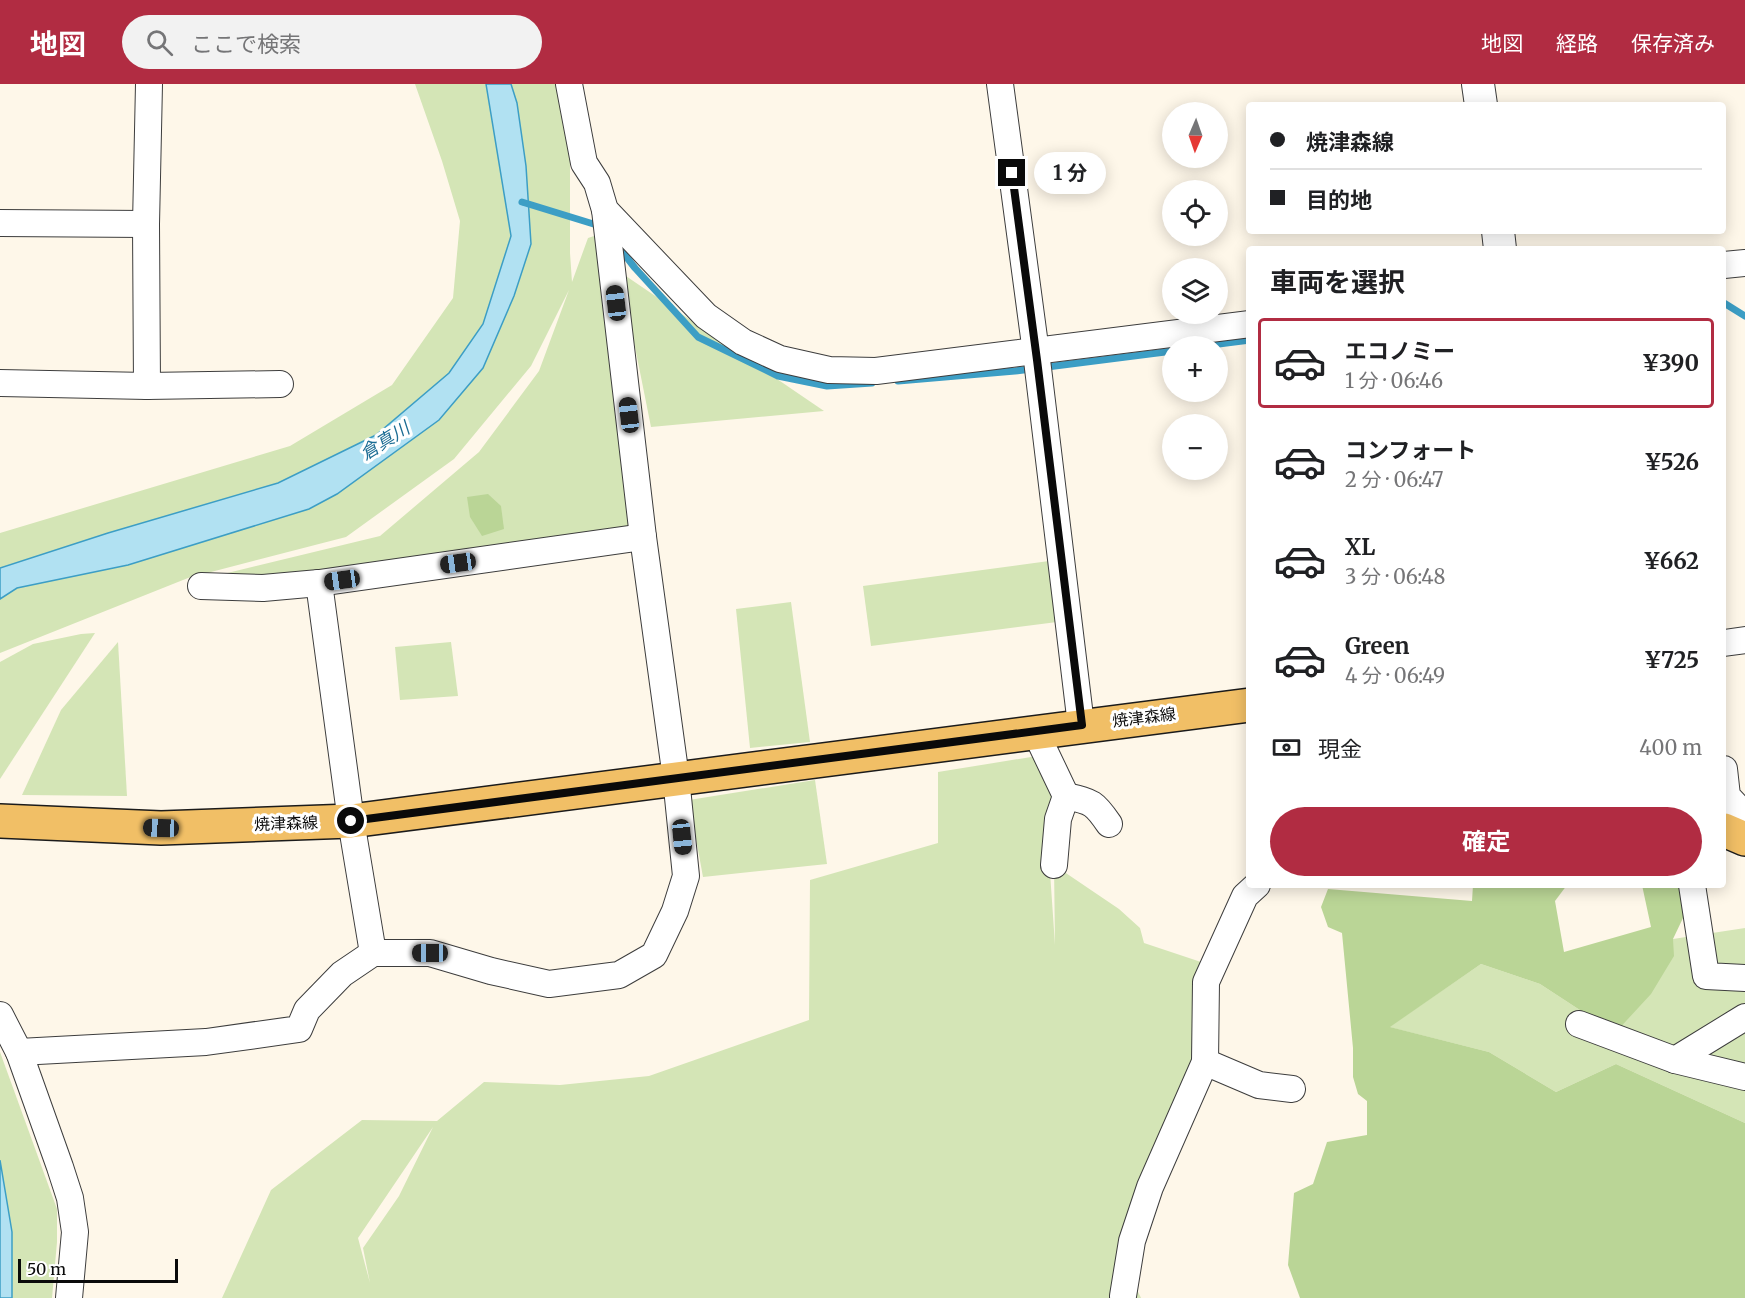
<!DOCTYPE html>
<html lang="ja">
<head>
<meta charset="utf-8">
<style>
  :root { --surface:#fff; --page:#f2f2f2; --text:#202124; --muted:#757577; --line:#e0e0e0; --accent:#b12c42 }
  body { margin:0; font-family:Merriweather,"Noto Sans JP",serif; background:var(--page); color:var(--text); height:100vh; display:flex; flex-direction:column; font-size:22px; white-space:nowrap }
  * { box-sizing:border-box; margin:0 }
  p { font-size:20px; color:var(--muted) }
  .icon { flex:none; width:33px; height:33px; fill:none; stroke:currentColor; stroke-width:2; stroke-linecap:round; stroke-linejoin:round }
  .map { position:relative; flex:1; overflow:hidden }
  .sheet { position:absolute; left:1246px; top:162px; width:480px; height:642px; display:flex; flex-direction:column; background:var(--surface); border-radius:6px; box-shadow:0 3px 15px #0003 }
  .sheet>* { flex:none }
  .guide { position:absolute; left:1246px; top:18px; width:480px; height:132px; border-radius:6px; box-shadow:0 3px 15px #0003; display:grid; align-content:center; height:132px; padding:0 24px; background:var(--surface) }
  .needle { width:39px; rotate:182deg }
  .controls { position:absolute; left:1162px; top:18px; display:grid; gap:12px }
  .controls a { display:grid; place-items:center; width:66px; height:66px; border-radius:50%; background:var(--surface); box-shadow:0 3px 15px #0003; font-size:30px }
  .scale { position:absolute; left:18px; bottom:15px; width:160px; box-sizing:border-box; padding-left:6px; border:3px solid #0a0a0a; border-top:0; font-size:16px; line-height:21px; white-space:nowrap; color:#0a0a0a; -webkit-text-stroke:4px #fff; paint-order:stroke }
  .end { position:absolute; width:27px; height:27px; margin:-14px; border:8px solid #0a0a0a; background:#fff; box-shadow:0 0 0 3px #fff }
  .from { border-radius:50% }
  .bubble { position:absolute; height:42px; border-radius:21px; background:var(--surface); box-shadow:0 3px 15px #0003; font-size:20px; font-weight:700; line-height:42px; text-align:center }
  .car { position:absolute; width:18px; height:36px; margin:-18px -9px; border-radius:8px; box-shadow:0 0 4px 2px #0007; background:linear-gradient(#222 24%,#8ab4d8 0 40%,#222 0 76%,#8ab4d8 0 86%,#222 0) }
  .guide b { display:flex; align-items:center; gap:21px; height:57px; font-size:22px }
  .guide b+b { border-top:2px solid var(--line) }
  .guide i { width:15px; height:15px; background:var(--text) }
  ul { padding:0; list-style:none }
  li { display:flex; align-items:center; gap:18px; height:90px; margin:0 12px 9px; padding:0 12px; border:3px solid transparent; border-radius:6px }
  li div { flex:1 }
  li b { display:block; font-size:22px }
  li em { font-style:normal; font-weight:700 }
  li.on { border-color:var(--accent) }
  li>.icon { width:54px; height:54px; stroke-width:1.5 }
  h2 { padding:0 24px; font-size:27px; line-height:72px }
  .pay { display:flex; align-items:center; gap:15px; height:66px; padding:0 24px; font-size:22px }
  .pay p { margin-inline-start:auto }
  .action { display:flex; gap:12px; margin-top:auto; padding:12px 24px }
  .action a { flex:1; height:69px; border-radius:36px; background:var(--accent); color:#fff; font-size:24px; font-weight:700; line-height:69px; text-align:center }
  header { display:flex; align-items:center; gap:36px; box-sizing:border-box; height:84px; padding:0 30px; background:var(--accent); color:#fff }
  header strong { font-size:28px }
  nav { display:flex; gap:33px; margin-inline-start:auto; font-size:21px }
  .search { width:420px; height:54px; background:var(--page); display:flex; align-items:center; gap:15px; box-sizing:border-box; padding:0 21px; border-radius:33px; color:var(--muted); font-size:22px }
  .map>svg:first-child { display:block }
</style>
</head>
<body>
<header>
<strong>地図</strong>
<div class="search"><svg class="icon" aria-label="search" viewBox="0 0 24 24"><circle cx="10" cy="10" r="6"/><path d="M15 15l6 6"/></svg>ここで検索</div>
<nav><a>地図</a><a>経路</a><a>保存済み</a></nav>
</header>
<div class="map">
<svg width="1745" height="1214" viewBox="0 0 1745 1214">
  <rect width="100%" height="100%" fill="#fef7e9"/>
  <g fill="#d4e5b6" fill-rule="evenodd">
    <path d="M415,0H568L570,5V169L572,198L588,154L597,151L635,446L293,494H207L380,452L479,368L539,287L569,206L531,282L454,375L346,453L188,494L0,569V449L290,362L392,301L453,214L460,137L442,77Z"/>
    <path d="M620,188L824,327L651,343Z"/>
    <path d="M1049,477L1057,538L871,562L863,502Z"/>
    <path d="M791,518L810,658L750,664L736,525Z"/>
    <path d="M95,549L0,695V578L33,560L81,550Z"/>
    <path d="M118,558L127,712L22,711L61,626Z"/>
    <path d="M451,558L458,612L400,616L395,563Z"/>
    <path d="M1037,672L1063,720L1050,788L1055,861L1054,781L1119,825L1140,844L1144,859L1207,880L1205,978L1127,1185L1141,1214H222L271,1106L362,1036L437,1037L484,998L560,1001L649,992L809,936L810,796L938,759V688ZM433,1043L399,1112L363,1164L370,1199L358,1154Z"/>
    <path d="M815,696L827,780L703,793L689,716Z"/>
    <path d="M1745,844V1039L1616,980L1556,1008L1489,968L1389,943L1481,880L1540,900L1615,949L1673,855Z"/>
    <path d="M0,968L57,1125V1158L52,1214H0Z"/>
  </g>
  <g fill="#bad596">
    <path d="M488,410L501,422L504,445L482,452L470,433L467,413Z"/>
    <path d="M1473,801H1567L1555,817L1564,868L1651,843L1642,801H1692L1693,813L1673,855L1674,872L1651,910L1615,949L1540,900L1481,880L1390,943L1489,968L1556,1008L1616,980L1745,1039V1214H1300L1288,1181L1294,1109L1313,1100L1327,1058L1367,1051V1017L1358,1010L1353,993V964L1342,849L1328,843L1321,823L1328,805L1472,817Z"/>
  </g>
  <g fill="#b1e1f2" stroke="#3c9ec5" stroke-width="1.5">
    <path d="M486,0H511L517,19L526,82L531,160L514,212L483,284L439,336L337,410L309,425L128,481L17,504L0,515V484L108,449L278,399L376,351L449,289L483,240L511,152Z"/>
    <path d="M0,1076L12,1148V1214H0Z"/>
  </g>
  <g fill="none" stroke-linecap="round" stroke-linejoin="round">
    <g stroke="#3c9ec5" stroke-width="7">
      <path d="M522,118L600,142"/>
      <path d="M617,161L635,184L698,253L778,292L827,302L872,299"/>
      <path d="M1724,219L1745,232"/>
      <path d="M1203,262L1250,256"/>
      <path d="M898,297L1015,287L1173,267"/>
    </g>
    <g stroke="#3d3d3d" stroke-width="28">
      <g id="minor">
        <path d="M569,0L584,79L597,99L605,126L706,232L743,258L780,275L829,286L876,287L1250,240"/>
        <path d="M1000,0L1037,276L1081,641"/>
        <path d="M0,139L146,140"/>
        <path d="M1724,181L1745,179"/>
        <path d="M0,299L147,302L280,300"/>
        <path d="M147,302L146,140L149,0"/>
        <path d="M319,499L351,737L373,869"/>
        <path d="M201,502L263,504L319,499L643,453"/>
        <path d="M1724,559L1745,556"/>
        <path d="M1035,647L1066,712L1058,735L1054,781"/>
        <path d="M1724,685L1727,712L1739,725L1727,747"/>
        <path d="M1066,712C1092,718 1094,718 1109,740"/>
        <path d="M1692,801L1706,892L1745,894"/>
        <path d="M0,931L19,968L60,1083L70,1114L75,1148L69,1214"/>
        <path d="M1579,940L1675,976L1745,933"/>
        <path d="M19,968L206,958L299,945L307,926L342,890L373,869H430L491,887L549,900L619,891L654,871L675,827L686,792L676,694L643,453L605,126"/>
        <path d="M1675,976L1745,993"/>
        <path d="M1205,978L1259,1001L1292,1005"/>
        <path d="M1123,1212L1132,1157L1150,1103L1205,978L1206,898L1245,812L1257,801"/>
      </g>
    </g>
    <g stroke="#3d3d3d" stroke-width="34">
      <g id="tertiary">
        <path d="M1478,0L1481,21"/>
        <path d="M1498,147L1500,165"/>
      </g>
    </g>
    <g stroke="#1b1b1b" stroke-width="36">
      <g id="primary">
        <path d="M0,737L161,744L351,737L1250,621"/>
        <path d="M1724,746L1745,755"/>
      </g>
    </g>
    <use href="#minor" stroke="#fff" stroke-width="26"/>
    <use href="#tertiary" stroke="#fff" stroke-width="32"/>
    <use href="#primary" stroke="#f1bf66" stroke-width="33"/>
  </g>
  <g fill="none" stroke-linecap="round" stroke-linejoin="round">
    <path stroke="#0a0a0a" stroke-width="8" d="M351,737L1082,641L1037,276L1012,89"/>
  </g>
  <g text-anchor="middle" stroke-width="6" stroke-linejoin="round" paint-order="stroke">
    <g font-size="16" fill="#0a0a0a" stroke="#fff">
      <text transform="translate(1144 633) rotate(-7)" y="6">焼津森線</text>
      <text transform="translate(286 739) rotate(-2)" y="6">焼津森線</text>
    </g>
    <g font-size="18" font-style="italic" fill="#1c6d94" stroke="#fff">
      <text transform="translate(385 357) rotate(-32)" y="6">倉真川</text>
    </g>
  </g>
</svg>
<div class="controls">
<a><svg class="needle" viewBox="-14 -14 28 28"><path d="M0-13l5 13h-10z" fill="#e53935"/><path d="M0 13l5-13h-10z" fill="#757577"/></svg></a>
<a><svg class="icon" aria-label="locate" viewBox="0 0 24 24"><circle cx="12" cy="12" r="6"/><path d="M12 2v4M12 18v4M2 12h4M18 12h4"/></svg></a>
<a><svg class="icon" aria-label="layers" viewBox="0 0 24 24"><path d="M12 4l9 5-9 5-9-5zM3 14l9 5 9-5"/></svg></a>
<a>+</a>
<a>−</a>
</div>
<div class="scale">50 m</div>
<i class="end from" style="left:351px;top:737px"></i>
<i class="end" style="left:1012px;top:89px"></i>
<div class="bubble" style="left:1034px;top:68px;width:72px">1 分</div>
<i class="car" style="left:616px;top:219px;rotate:353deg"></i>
<i class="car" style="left:629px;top:331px;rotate:353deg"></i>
<i class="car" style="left:458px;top:479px;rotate:262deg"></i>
<i class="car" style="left:342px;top:496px;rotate:262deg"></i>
<i class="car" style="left:161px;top:744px;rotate:272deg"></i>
<i class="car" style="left:682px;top:753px;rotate:174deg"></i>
<i class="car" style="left:430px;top:869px;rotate:270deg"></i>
<div class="guide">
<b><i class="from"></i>焼津森線</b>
<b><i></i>目的地</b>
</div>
<section class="sheet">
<h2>車両を選択</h2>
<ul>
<li class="on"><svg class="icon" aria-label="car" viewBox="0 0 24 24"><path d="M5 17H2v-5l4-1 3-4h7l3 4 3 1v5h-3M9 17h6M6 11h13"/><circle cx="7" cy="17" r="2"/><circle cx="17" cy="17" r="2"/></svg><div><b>エコノミー</b><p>1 分 · 06:46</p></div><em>¥390</em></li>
<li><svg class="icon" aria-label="car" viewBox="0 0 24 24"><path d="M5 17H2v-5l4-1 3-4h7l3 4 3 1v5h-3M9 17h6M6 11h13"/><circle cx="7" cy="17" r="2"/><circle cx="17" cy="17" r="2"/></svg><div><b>コンフォート</b><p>2 分 · 06:47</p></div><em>¥526</em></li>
<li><svg class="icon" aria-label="car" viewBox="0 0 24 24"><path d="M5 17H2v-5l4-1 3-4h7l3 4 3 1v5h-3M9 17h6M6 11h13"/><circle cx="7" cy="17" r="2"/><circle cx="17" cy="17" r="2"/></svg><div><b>XL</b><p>3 分 · 06:48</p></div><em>¥662</em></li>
<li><svg class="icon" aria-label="car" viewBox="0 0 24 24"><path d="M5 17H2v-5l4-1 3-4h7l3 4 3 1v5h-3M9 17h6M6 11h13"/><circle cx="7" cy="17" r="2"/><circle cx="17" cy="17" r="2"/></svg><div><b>Green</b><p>4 分 · 06:49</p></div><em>¥725</em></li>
</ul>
<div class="pay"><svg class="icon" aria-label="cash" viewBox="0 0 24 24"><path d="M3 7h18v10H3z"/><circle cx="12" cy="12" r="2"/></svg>現金<p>400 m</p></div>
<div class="action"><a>確定</a></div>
</section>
</div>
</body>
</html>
